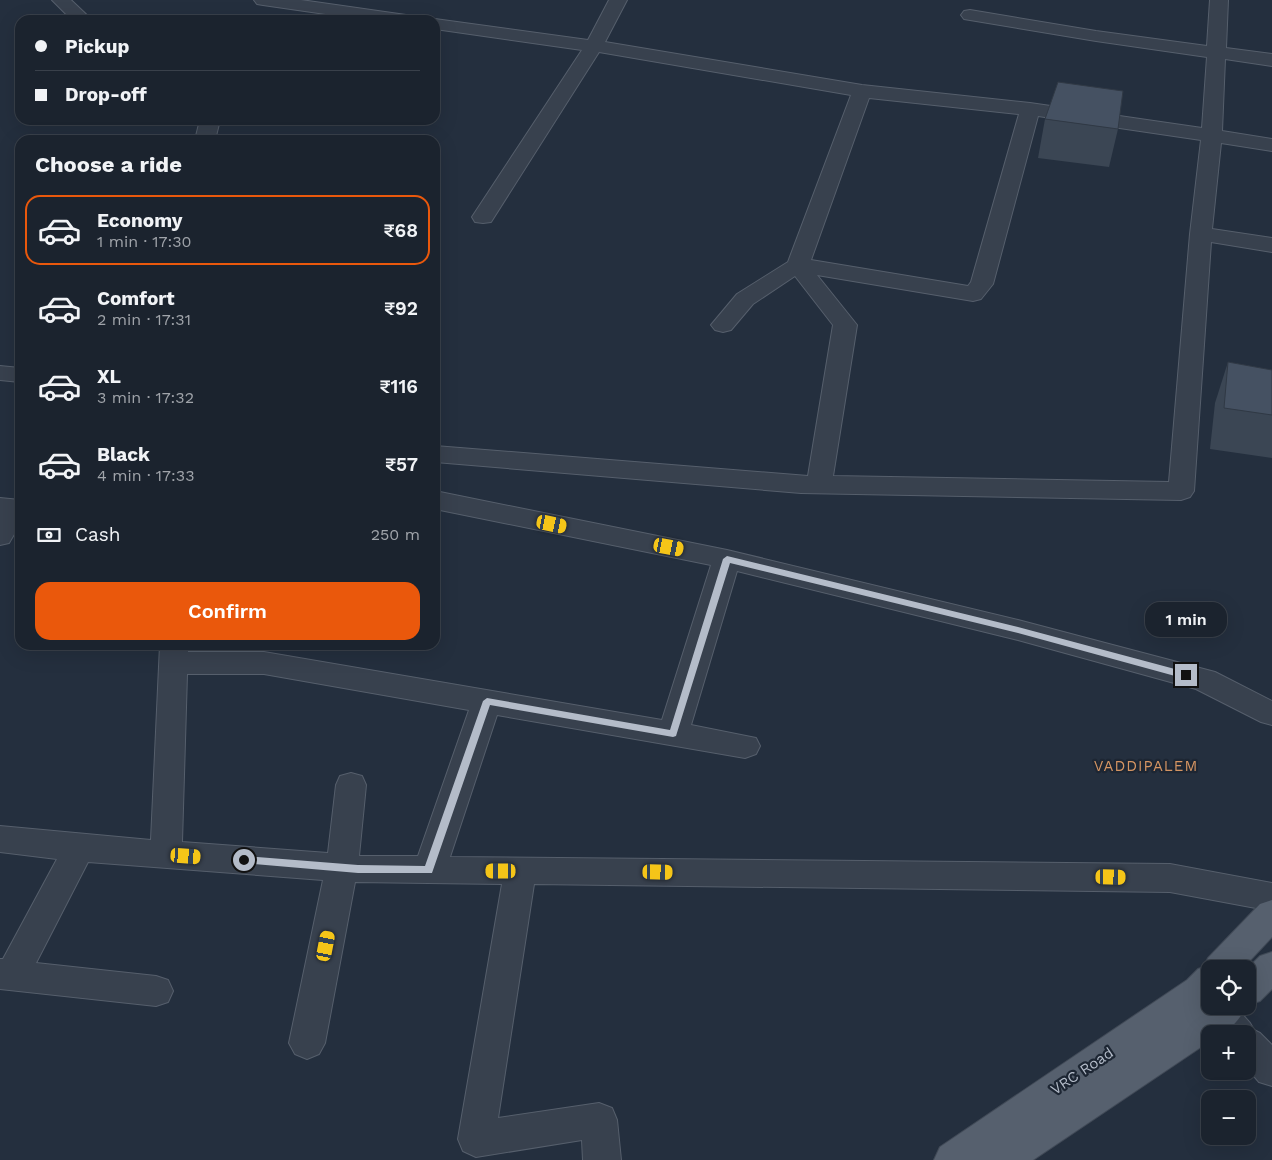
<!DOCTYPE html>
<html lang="en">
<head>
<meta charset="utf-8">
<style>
  :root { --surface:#1b232e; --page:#282f3a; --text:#f1f3f6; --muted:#a0a4aa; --line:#39404a; --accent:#ea580c }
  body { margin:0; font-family:"Work Sans",sans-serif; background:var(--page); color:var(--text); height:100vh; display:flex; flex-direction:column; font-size:19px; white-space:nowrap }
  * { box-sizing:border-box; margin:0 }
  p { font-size:16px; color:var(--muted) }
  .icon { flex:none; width:28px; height:28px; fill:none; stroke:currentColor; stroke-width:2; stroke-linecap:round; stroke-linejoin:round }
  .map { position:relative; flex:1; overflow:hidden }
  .drawer { position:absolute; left:15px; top:135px; width:425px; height:515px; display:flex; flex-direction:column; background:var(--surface); border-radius:15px; box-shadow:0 5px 20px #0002,0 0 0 1px var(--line) }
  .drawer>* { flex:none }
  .guide { position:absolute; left:15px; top:15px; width:425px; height:110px; border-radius:15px; box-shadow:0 5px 20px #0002,0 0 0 1px var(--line); display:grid; align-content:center; height:110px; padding:0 20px; background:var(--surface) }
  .fabs { position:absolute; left:1201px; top:960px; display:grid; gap:10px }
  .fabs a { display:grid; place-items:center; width:55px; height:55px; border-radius:10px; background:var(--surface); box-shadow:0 5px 20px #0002,0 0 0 1px var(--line); font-size:25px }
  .end { position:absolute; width:22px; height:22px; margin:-11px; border:6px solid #b4bcc9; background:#111; box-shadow:0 0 0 2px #111 }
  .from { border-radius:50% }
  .bubble { position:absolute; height:35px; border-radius:15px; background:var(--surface); box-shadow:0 5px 20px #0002,0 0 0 1px var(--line); font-size:16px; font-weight:600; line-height:35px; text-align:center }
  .car { position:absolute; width:15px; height:30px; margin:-15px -8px; border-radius:6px; box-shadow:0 0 4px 1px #0007; background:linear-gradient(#f5c518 24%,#345 0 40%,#f5c518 0 76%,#345 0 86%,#f5c518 0) }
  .guide b { display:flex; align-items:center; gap:18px; height:48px; font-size:19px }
  .guide b+b { border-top:1px solid var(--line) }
  .guide i { width:12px; height:12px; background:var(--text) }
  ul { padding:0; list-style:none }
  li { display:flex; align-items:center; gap:15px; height:70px; margin:0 10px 8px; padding:0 10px; border:2px solid transparent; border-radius:15px }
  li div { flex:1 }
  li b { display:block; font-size:19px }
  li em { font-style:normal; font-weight:600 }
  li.active { border-color:var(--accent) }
  li>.icon { width:45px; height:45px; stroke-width:1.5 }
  h2 { padding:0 20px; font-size:22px; line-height:60px }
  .pay { display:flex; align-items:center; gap:12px; height:55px; padding:0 20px; font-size:19px }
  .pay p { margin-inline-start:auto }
  .cta { display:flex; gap:10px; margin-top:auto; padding:10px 20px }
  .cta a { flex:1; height:58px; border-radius:15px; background:var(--accent); color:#fff; font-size:20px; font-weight:600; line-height:58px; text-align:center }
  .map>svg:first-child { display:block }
</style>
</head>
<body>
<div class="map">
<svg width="1272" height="1160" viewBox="0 0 1272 1160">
  <rect width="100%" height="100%" fill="#242f3e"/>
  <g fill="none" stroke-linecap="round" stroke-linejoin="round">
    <g stroke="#565f6c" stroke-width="2">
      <g id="street">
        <path d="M52,0H71L92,20H72Z"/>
        <path d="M254,0H301L406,15L412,16L415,20H367L263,5L257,4Z"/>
        <path d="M609,0H627L605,42L862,85L1030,103L1202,128L1207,57L1096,41L964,19L961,15L964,11L970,10L1096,31L1207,46L1210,0H1228L1226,48L1272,54V66L1225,59L1222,131L1272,139V151L1221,143L1212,229L1272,238V252L1211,242L1194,491L1190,497L1181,500L801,493L435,462V446L808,476L833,325L795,276L753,304L731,330L723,332L715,330L711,325L737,294L788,262L851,95L599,52L491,222L483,223L475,222L472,217L582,50L435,29V20H429L435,19L588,40ZM869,98L1019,114L971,282L968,286L811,260ZM1038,116L1201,140L1190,234L1169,482L833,476L857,325L817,275L973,301L981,299L993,284Z"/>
        <path d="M200,120H220L215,140H195Z"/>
        <path d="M0,366L20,368V382L0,380Z"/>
        <path d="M435,491L727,550L1018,620L1215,672L1272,701V725L1261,722L1196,689L1018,640L737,571L691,725L756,738L760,746L756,754L745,758L497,715L450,857L1170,864L1272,883V911L1170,892L534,884L498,1118L599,1103L612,1108L617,1120L621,1160H583L582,1140L476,1157L463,1151L458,1139L502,884L355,882L325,1043L319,1054L307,1059L295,1054L289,1043L323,880L88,862L36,963L156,976L168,980L173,991L168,1002L156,1006L0,989V959H3L57,859L0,852V826L151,840L160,645H188V652H264L662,720L711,565L435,509ZM187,674H264L469,710L418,856H359L366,785L362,776L351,773L340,776L336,785L328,853L182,842Z"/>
        <path d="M0,498L20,500V524L9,543L0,545Z"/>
        <path d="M1210,991V1006H1235L1250,1023L1254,1030L1260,1033L1272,1045V1086L1259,1082L1248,1069V1034H1215L1200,1017L1195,1006L1200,995Z"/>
      </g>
    </g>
    <g stroke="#414a57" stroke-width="2">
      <g id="primary">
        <path d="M1272,900V937L1242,969H1210V1006H1246C1239,1022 1228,1034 1210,1034V1041L1033,1160H934L940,1147L1187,980L1198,969L1204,967L1208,958L1260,904Z"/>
        <path d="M1272,952V989L1260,1001L1248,1005L1247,969L1260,956Z"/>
      </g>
    </g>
    <use href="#street" fill="#38414e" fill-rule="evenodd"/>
    <use href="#primary" fill="#56606e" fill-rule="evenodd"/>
  </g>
  <g fill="#3b4654">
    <path d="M1045,119L1118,129L1109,167L1038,158Z"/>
    <path d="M1228,362L1272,370V458L1210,449L1215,403Z"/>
  </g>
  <g fill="#455162" stroke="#303945">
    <path d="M1058,82L1123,91L1118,129L1045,119Z"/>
    <path d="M1228,362L1272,370V415L1224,408Z"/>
  </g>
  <path fill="#b4bcc9" d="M727,556L1018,627L1186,672L1190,675L1186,679L1018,633L730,563L676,736L673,737L490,705L432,873H358L241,863L239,860L244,856L358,865L425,866L483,701L487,698L670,730L723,559Z"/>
  <g text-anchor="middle" stroke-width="4.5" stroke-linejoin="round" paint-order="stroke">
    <g font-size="15" letter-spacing="1" fill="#d59563" stroke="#1d2633">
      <text x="1146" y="771">VADDIPALEM</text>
    </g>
    <g font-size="15" fill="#b4bcc9" stroke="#1d2633">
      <text transform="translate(1082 1071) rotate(-34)" y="5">VRC Road</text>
    </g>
  </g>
</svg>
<div class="fabs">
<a><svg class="icon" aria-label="locate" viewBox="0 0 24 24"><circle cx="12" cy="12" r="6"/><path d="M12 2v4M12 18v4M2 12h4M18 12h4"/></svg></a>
<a>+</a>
<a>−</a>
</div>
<i class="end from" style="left:244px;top:860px"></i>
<i class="end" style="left:1186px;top:675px"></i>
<div class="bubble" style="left:1145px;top:602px;width:82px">1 min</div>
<i class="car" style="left:552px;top:524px;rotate:102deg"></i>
<i class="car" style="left:669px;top:547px;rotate:101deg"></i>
<i class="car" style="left:186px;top:856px;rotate:94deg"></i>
<i class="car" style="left:501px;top:871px;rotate:270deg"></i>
<i class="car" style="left:658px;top:872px;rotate:91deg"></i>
<i class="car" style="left:1111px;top:877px;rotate:91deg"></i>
<i class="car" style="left:326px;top:946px;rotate:11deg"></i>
<div class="guide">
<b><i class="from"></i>Pickup</b>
<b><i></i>Drop-off</b>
</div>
<section class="drawer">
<h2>Choose a ride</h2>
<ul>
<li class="active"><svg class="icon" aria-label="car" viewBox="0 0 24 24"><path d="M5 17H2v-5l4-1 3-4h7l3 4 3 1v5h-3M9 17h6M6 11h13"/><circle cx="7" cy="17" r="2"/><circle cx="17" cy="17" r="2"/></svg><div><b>Economy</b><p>1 min · 17:30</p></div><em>₹68</em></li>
<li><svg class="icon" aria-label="car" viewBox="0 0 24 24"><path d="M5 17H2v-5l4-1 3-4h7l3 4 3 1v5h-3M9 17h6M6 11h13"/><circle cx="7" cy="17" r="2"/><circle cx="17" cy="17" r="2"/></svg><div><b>Comfort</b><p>2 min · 17:31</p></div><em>₹92</em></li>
<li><svg class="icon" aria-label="car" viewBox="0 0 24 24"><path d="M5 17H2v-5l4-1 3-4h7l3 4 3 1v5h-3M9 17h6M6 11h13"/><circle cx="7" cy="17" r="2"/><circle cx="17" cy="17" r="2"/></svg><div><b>XL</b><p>3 min · 17:32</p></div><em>₹116</em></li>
<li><svg class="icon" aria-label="car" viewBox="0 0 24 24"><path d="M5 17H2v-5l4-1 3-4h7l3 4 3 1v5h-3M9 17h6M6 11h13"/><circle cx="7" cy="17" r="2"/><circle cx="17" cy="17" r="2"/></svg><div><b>Black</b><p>4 min · 17:33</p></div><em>₹57</em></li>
</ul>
<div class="pay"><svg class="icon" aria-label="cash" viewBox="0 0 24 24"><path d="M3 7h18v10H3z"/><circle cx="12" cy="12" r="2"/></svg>Cash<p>250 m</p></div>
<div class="cta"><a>Confirm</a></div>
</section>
</div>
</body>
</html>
